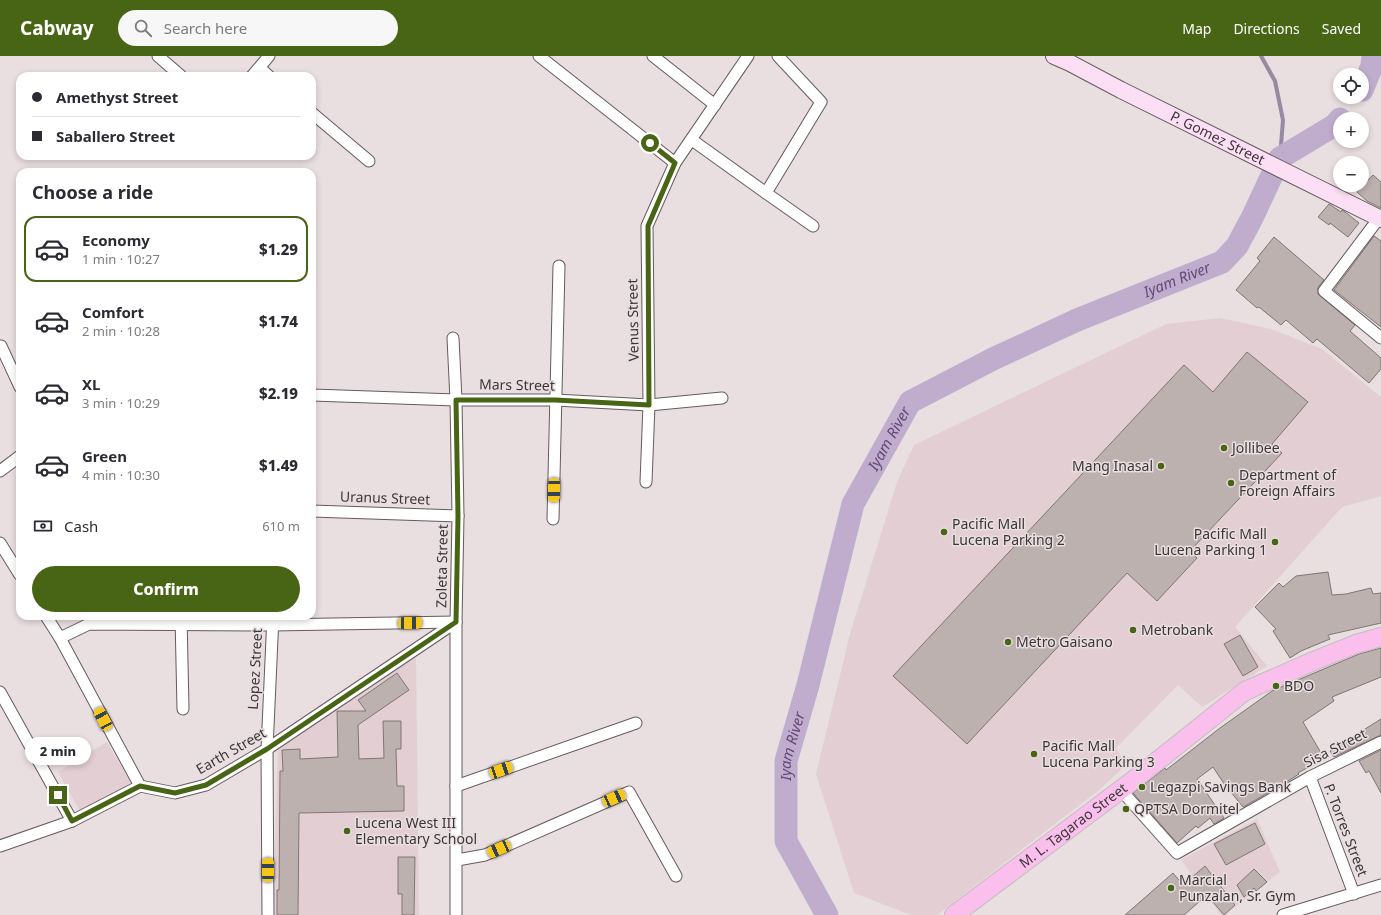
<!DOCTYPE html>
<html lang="en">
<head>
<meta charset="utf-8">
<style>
  :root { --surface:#fff; --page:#f7f7f7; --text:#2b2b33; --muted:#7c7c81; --line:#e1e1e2; --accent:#486415 }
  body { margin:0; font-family:"Noto Sans",sans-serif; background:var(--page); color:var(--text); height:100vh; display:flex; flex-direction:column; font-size:15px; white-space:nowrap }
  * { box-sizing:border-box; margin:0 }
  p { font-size:13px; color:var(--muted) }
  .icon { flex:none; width:22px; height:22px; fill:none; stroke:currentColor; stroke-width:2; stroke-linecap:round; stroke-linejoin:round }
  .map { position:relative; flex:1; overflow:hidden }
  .panel { position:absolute; left:16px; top:112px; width:300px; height:452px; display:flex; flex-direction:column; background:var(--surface); border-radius:12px; box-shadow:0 2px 6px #0003 }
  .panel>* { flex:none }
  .top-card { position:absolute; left:16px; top:16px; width:300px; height:88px; border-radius:12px; box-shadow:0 2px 6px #0003; display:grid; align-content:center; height:88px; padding:0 16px; background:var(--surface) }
  .buttons { position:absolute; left:1333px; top:12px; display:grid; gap:8px }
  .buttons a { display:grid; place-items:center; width:36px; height:36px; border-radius:50%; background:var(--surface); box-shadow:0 2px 6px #0003; font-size:20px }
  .end { position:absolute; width:18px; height:18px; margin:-9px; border:5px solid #486415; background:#fff; box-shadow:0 0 0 2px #fff }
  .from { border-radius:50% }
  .bubble { position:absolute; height:28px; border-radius:14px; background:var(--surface); box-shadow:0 2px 6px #0003; font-size:13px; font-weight:800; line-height:28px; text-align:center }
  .car { position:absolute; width:12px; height:24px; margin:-12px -6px; border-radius:5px; box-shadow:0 0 3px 1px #0007; background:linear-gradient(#f5c518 24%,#345 0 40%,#f5c518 0 76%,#345 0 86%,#f5c518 0) }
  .top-card b { display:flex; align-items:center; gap:14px; height:38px; font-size:15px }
  .top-card b+b { border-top:1px solid var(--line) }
  .top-card i { width:10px; height:10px; background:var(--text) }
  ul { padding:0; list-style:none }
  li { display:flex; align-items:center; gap:12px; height:66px; margin:0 8px 6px; padding:0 8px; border:2px solid transparent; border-radius:12px }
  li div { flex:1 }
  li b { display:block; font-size:15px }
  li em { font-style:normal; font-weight:800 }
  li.current { border-color:var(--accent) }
  li>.icon { width:36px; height:36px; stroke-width:1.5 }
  h2 { padding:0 16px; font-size:18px; line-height:48px }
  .pay { display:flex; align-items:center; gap:10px; height:44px; padding:0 16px; font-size:15px }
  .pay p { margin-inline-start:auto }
  .action { display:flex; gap:8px; margin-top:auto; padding:8px 16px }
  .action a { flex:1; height:46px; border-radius:24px; background:var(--accent); color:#fff; font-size:16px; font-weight:800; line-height:46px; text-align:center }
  header { display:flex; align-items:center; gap:24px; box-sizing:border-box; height:56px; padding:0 20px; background:var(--accent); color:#fff }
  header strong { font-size:19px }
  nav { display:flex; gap:22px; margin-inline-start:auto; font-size:14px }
  .search { width:280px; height:36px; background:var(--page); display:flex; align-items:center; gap:10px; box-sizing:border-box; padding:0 14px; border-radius:22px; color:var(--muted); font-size:15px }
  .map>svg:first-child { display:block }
</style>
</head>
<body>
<header>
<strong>Cabway</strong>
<div class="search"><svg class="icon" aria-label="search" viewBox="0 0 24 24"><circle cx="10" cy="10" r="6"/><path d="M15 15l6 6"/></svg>Search here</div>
<nav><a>Map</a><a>Directions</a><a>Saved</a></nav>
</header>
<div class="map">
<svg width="1381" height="859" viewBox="0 0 1381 859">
  <rect width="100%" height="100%" fill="#e9dee0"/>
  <g fill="#e3cfd3">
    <path d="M1220,262L1271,273L1322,293L1381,341V440L1342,451L1235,571L1267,610L1202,651L1178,629L1116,692L1126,709L1099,734L937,859H911L854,837L816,718L850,578L897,426L914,389L1166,268Z"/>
    <path d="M416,600L419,859H273L278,690Z"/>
    <path d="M107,686L131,727L81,757L58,716Z"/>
    <path d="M1257,763L1280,816L1225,859H1221L1181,804Z"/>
  </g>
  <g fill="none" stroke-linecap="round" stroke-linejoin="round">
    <path stroke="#988aa1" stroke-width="4" d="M1261,0L1275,25L1283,64L1280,102"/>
    <g stroke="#c0adce" stroke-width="23">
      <path d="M1362,34L1372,10L1373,0"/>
      <path id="s1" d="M827,859L786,785V705L808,629L853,448L910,346L993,303L1077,264L1222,206L1237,190L1252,162L1280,102L1335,69L1340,63"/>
    </g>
  </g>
  <g fill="#bdb1b0" stroke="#807574">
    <path d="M1373,119L1381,126V152L1367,145L1357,136Z"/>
    <path d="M1329,148L1341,156L1342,154L1345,156L1359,167L1348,181L1330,167L1329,169L1318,161Z"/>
    <path d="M1374,180L1381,185V271L1334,234Z"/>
    <path d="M1274,181L1324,224L1318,231V238L1355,269L1350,275L1381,302V313L1369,327L1317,283L1313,287L1286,264L1281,269L1259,251L1257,252L1236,234L1260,205L1257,202Z"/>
    <path d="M1247,296L1308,346L1272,388L1282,397L1190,495L1197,502L1157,545L1127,517L967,688L893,620L1184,309L1213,336Z"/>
    <path d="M1328,516L1332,539L1346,538L1371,532L1373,538L1381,537V567L1328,579L1330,583L1301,595L1290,602L1273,575L1276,573L1255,551L1279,527L1283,531L1296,520Z"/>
    <path d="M1240,579L1258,611L1243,620L1224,588Z"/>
    <path d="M1381,592V621L1332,641L1334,645L1303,666L1324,702L1298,717L1299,718L1280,730L1243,751L1230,735H1229L1213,711L1197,723L1224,762L1214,768L1210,762L1198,772L1196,770L1177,787L1133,737L1165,712L1166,714L1220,672L1272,635L1359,598Z"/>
    <path d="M397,617L409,634L358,669L359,703L384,702L383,665H401V693H396L397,730H404V755L299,757L298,859H277V834H279L280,715H283L282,694L300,693V703L338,701L337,655H366L358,644Z"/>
    <path d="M1381,663V679L1334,701L1330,695Z"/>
    <path d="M1381,694V737L1369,715L1366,717L1359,705Z"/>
    <path d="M1255,767L1265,788L1226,809L1214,788Z"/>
    <path d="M398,801H415L414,859H402V838H398Z"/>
    <path d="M1205,810L1235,849L1224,859L1207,839L1184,859H1125L1173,817L1183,829Z"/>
    <path d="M1254,813L1267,826L1256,835L1254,832L1244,841L1237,829Z"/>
  </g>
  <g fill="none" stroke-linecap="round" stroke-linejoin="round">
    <g stroke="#655b5e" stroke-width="13">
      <g id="street">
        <path d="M158,0L181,20"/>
        <path d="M539,0L675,107"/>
        <path d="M653,0L715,49"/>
        <path d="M260,12L269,20"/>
        <path d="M252,20L269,0"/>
        <path d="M312,57L369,105"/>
        <path d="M692,84L766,137L821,46L778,0"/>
        <path d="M766,137L813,170"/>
        <path d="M1379,162L1324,235L1381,282"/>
        <path d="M453,282L456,344L458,460L456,566V859"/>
        <path d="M0,290H1L20,331"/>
        <path d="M312,339L456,344H555L649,349L722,342"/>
        <path d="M0,415L20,400"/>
        <path d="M646,426L649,349L647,170L675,107L748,0"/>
        <path d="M312,455L458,460"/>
        <path d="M553,463L559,210"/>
        <path d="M0,487L20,519"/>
        <path d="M46,560L60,582L140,730"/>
        <path d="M181,560L183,653"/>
        <path d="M60,582L89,568L272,569L456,566"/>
        <path d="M0,636L72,765"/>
        <path d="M1310,721L1354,838"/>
        <path d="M456,730L636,667"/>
        <path d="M1121,734L1177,797L1310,721L1381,686"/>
        <path d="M0,790L72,765L140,730L175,737L206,729L267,693L456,566"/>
        <path d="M457,804L485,799L629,736L676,820"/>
        <path d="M268,859L267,693L273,560"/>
        <path d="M1283,859L1381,829"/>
      </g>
    </g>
    <g stroke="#655b5e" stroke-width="18">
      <g id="secondary">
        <path id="s2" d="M1054,0L1070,7L1121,34L1381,163"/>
      </g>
    </g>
    <g stroke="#c0bfbf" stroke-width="20">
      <g id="primary">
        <path id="s3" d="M954,859L1131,726L1245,635L1316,604L1356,588L1381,581"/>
      </g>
    </g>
    <use href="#street" stroke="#fff" stroke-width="11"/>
    <use href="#secondary" stroke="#fcdff5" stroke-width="16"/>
    <use href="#primary" stroke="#fabfec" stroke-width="18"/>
  </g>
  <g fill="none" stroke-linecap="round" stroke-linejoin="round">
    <path stroke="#486415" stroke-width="5" d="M58,739L72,765L140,730L175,737L206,729L267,693L456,566L458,460L456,344H555L649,349L648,170L675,107L650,87"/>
  </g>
  <g fill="#486415" stroke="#e9dee0" stroke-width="1.5">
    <circle cx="1224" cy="392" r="4"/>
    <circle cx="1161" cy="410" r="4"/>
    <circle cx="1231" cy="427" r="4"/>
    <circle cx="944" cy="476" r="4"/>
    <circle cx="1275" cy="486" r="4"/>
    <circle cx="1133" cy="574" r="4"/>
    <circle cx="1008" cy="586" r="4"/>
    <circle cx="1276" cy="630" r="4"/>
    <circle cx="1034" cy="698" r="4"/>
    <circle cx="1142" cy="731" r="4"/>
    <circle cx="1126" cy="753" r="4"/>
    <circle cx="347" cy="775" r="4"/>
    <circle cx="1171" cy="832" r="4"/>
  </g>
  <g text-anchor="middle" stroke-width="3" stroke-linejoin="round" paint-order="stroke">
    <g font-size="14" fill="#3b3738" stroke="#e9dee0">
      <text dy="5" stroke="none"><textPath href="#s2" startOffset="183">P. Gomez Street</textPath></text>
      <text transform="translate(633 264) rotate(-91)" y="5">Venus Street</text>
      <text transform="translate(517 329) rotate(1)" y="5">Mars Street</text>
      <text transform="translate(385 442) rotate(2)" y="5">Uranus Street</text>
      <text transform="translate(442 510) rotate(-89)" y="5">Zoleta Street</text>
      <text transform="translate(255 613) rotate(-87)" y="5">Lopez Street</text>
      <text transform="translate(1335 692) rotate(-27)" y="5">Sisa Street</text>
      <text transform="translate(231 695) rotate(-30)" y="5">Earth Street</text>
      <text dy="5" stroke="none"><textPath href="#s3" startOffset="149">M. L. Tagarao Street</textPath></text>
      <text transform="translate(1346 774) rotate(69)" y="5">P. Torres Street</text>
    </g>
    <g font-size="14" fill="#3b3738" stroke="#e9dee0" text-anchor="start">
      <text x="1232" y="397">Jollibee</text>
      <text x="1153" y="415" text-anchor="end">Mang Inasal</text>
      <text x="1239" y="424">Department of<tspan x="1239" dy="16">Foreign Affairs</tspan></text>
      <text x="952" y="473">Pacific Mall<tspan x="952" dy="16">Lucena Parking 2</tspan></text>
      <text x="1267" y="483" text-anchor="end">Pacific Mall<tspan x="1267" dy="16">Lucena Parking 1</tspan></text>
      <text x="1141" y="579">Metrobank</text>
      <text x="1016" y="591">Metro Gaisano</text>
      <text x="1284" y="635">BDO</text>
      <text x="1042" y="695">Pacific Mall<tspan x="1042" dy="16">Lucena Parking 3</tspan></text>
      <text x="1150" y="736">Legazpi Savings Bank</text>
      <text x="1134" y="758">QPTSA Dormitel</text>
      <text x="355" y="772">Lucena West III<tspan x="355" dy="16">Elementary School</tspan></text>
      <text x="1179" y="829">Marcial<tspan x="1179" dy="16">Punzalan, Sr. Gym</tspan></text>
    </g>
    <g font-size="15" font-style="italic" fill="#644877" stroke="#e9dee0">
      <text dy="5" stroke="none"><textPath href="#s1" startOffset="841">Iyam River</textPath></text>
      <text dy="5" stroke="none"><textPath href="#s1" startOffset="505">Iyam River</textPath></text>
      <text dy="5" stroke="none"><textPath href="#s1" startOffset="180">Iyam River</textPath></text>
    </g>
  </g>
</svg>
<div class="buttons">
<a><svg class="icon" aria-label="locate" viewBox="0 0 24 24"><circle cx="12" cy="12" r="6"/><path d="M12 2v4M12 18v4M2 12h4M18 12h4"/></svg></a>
<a>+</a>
<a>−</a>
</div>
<i class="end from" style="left:650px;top:87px"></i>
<i class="end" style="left:58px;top:739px"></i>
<div class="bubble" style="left:25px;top:681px;width:66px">2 min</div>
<i class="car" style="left:554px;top:434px;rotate:181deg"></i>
<i class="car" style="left:410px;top:567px;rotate:89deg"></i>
<i class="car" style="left:103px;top:663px;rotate:332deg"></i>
<i class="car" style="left:501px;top:714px;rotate:71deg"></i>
<i class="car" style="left:614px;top:742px;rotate:66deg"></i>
<i class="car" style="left:499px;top:793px;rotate:246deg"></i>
<i class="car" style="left:268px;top:814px;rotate:0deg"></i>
<div class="top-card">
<b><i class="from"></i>Amethyst Street</b>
<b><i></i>Saballero Street</b>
</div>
<section class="panel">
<h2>Choose a ride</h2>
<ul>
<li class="current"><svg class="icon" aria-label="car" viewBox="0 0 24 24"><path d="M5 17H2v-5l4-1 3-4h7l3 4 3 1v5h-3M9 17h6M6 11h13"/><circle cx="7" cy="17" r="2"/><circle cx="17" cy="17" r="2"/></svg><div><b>Economy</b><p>1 min · 10:27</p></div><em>$1.29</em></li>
<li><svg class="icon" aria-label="car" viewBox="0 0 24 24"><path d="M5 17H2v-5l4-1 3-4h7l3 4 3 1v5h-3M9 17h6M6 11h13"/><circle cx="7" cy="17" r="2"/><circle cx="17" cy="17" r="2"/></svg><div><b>Comfort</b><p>2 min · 10:28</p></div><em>$1.74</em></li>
<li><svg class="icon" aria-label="car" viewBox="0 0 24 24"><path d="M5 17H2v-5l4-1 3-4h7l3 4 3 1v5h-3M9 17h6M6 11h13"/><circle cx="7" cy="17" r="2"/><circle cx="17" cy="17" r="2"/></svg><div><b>XL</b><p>3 min · 10:29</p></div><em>$2.19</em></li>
<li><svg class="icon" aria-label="car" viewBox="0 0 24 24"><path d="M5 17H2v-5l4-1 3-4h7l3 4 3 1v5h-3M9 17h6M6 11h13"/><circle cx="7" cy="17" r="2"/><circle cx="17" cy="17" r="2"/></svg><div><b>Green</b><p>4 min · 10:30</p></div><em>$1.49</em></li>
</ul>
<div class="pay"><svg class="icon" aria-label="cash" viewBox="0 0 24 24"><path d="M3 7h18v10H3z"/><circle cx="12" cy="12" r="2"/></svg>Cash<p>610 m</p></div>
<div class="action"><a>Confirm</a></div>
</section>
</div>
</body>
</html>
